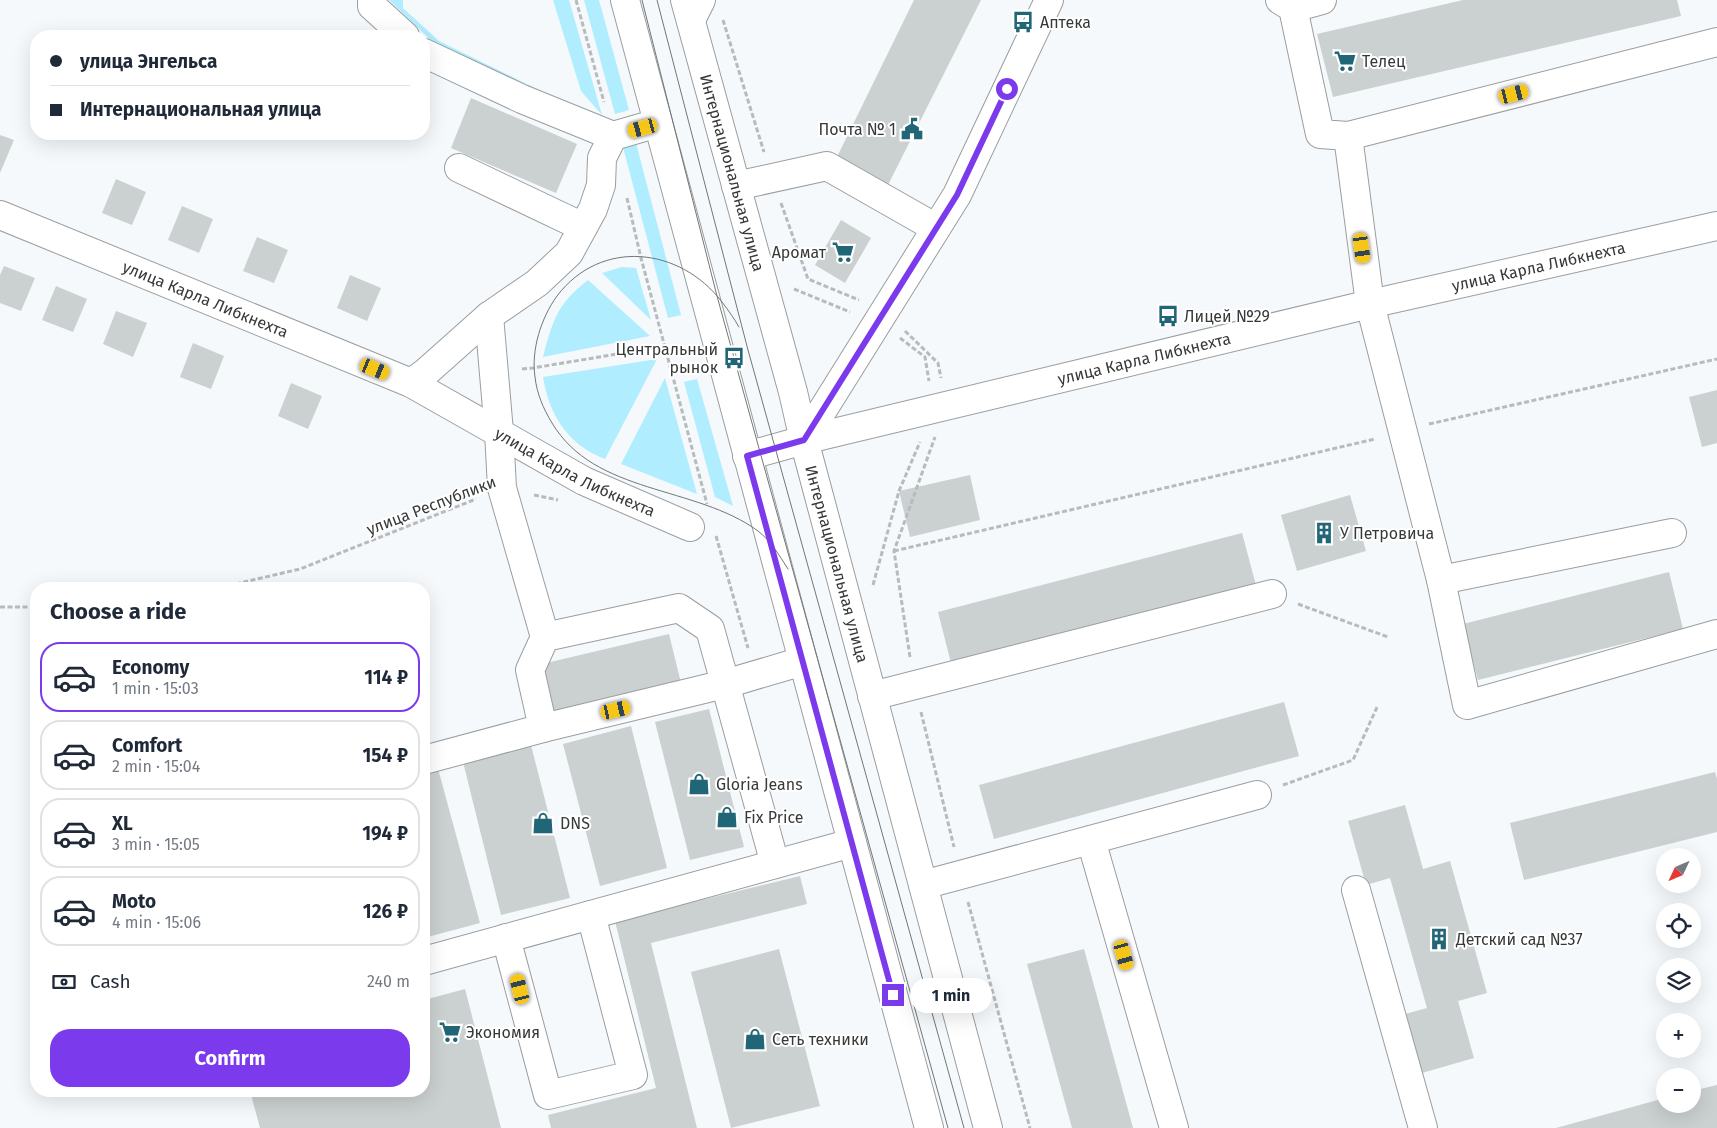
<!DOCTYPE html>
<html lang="en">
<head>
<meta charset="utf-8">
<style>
  :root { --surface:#fff; --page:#f6f6f7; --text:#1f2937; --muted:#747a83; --line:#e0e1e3; --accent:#7c3aed }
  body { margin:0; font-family:"Fira Sans",sans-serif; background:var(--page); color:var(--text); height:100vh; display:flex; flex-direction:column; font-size:19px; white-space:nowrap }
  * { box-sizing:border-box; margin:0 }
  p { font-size:16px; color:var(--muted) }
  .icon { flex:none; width:28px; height:28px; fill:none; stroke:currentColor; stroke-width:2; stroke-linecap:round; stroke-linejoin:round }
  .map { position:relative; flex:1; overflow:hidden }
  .sheet { position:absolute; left:30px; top:582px; width:400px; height:515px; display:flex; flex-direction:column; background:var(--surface); border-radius:20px; box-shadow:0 5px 20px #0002 }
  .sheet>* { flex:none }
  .top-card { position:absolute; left:30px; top:30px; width:400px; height:110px; border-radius:20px; box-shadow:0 5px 20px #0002; display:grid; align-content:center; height:110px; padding:0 20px; background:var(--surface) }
  .needle { width:32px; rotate:226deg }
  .fabs { position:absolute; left:1656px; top:848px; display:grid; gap:10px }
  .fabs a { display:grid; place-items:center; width:45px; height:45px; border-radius:50%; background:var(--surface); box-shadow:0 5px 20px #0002; font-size:25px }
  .end { position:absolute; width:22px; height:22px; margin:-11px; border:6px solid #7c3aed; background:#fff; box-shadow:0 0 0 2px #fff }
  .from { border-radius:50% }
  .bubble { position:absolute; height:35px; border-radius:18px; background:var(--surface); box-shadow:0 5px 20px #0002; font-size:16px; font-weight:700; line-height:35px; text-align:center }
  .car { position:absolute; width:15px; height:30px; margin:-15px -8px; border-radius:6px; box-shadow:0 0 4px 1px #0007; background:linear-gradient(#f5c518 24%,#345 0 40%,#f5c518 0 76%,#345 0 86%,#f5c518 0) }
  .top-card b { display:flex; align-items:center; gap:18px; height:48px; font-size:19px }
  .top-card b+b { border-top:1px solid var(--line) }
  .top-card i { width:12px; height:12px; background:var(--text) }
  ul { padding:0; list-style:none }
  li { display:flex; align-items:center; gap:15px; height:70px; margin:0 10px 8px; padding:0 10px; border:2px solid var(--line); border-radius:20px }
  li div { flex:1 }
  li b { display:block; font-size:19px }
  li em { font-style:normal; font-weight:700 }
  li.selected { border-color:var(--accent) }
  li>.icon { width:45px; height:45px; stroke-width:1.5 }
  h2 { padding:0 20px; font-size:22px; line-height:60px }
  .pay { display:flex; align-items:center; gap:12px; height:55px; padding:0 20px; font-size:19px }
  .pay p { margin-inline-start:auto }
  .action { display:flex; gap:10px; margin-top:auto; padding:10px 20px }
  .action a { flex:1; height:58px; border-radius:20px; background:var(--accent); color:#fff; font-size:20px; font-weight:700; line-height:58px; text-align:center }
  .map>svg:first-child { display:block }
</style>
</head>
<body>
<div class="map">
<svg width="1717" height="1128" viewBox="0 0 1717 1128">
  <rect width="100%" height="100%" fill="#f5f9fb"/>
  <g fill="#b0edff">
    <path d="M389,0H403V8L439,41L549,95L547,100L437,46Z"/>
    <path d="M553,0H569L602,115L581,91Z"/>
    <path d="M584,0H599L629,110L615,114Z"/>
    <path d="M636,143L681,315L668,318L623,147Z"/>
    <path d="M622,267L636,268L651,320L602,273Z"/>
    <path d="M588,280L650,336L543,357C553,320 557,304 588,280Z"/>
    <path d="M657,359L605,459C568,445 549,415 543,377Z"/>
    <path d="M665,378L697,494L621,464Z"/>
    <path d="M697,379L733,506L715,497L684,382Z"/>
  </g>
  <g fill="#cbd0d1">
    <path d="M914,0H981L888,185L836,159Z"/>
    <path d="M1463,0H1677L1681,16L1333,97L1317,34Z"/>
    <path d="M471,98L577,144L556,193L451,148Z"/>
    <path d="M0,135L14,140L0,173Z"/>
    <path d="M116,179L146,192L132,225L102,213Z"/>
    <path d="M182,206L213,219L199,253L168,240Z"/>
    <path d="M841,220L871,238L845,283L815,265Z"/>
    <path d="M257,237L288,250L274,283L243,271Z"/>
    <path d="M4,266L35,278L21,311L0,303V275Z"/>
    <path d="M350,275L381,288L367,321L337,308Z"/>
    <path d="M56,286L87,299L73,332L42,320Z"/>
    <path d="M116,311L147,323L133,357L103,344Z"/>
    <path d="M193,343L224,356L211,389L180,377Z"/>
    <path d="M291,383L322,396L308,429L278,416Z"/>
    <path d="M1717,390V443L1702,447L1689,397Z"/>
    <path d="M970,475L980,520L910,537L899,491Z"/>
    <path d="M1350,495L1366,551L1297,571L1281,515Z"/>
    <path d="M1242,533L1257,589L952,667L938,612Z"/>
    <path d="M1669,572L1683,629L1478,680L1463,624Z"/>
    <path d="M669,634L681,683L553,713L542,664Z"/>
    <path d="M1284,702L1299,756L994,839L979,785Z"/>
    <path d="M709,709L744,847L690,860L655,722Z"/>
    <path d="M631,726L667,868L600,886L563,744Z"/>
    <path d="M531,745L570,898L501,915L463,762Z"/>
    <path d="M437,765L480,923L424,938V769Z"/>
    <path d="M1715,772L1717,779V832L1524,880L1510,823Z"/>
    <path d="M1405,805L1423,869L1450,861L1487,993L1458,1001L1474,1058L1415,1075L1398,1016L1427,1008L1390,878L1366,885L1348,821Z"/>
    <path d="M800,876L807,904L651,943L697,1128H551L548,1115L656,1088L615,921Z"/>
    <path d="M779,949L820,1106L731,1128L691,972Z"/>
    <path d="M1084,949L1133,1128H1072L1027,964Z"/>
    <path d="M465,989L501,1128H260L250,1091H424V1000Z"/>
    <path d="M1717,1085V1128H1556L1665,1098V1104H1692V1091Z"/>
  </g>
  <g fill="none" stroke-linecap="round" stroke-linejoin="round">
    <g stroke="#9a9ea0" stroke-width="30">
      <g id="minor">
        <path d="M372,0V6L405,36"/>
        <path d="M1280,0L1293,8L1320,134L1348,136L1370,304L1441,580L1672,533"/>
        <path d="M1293,8L1322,0"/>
        <path d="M691,20L701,0"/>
        <path d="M424,53L522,99L613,136"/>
        <path d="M1348,136L1717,42"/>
        <path d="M459,168L583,227"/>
        <path d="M736,186L827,166L936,228"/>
        <path id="s1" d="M0,215L411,383L584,481L690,527"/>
        <path d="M489,316L499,432L502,488L545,637"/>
        <path d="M411,383L425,373L489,316L537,283L569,253L593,209L601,185L602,158L613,136L658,123"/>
        <path id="s2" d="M747,456L804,440L1370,304L1717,226"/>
        <path d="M1441,580L1467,705L1717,634"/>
        <path d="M872,696L1272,594"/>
        <path d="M543,728L725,684L803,661"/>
        <path d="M424,760L543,728L530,670L545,637L679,608L710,629L775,864"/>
        <path d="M1091,840L1174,1128"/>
        <path d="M923,885L1257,795"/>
        <path d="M1356,890L1423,1128"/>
        <path d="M506,938L548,1095L633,1075L591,915"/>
        <path d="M424,961L852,843"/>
      </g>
    </g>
    <g stroke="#9a9ea0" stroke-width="30">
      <g id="major">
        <path d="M625,0L929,1128"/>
        <path id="s3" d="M685,0L793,392L804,440L988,1128"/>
        <path d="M804,440L957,195L1049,0"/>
      </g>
    </g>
    <g stroke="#b8bbbd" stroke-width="3" stroke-dasharray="5 2.5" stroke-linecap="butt">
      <path d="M576,0L604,102"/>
      <path d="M723,20L764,152"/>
      <path d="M627,198L641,258L707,504"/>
      <path d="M781,203L808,279L859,300"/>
      <path d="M794,289L850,312"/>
      <path d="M905,331L938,363L941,378"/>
      <path d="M900,338L925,357L929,381"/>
      <path d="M522,369L533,368L665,346"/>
      <path d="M1429,424L1717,359"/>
      <path d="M534,495L558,500"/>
      <path d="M716,536L748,648"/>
      <path d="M894,551L1375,439"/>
      <path d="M873,585L899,491L920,442"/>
      <path d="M214,589L300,569L476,499"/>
      <path d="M1298,604L1388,637"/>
      <path d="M0,607H36"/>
      <path d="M910,657L894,551L935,437"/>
      <path d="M921,712L954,847"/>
      <path d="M1283,785L1353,760L1378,705"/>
      <path d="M968,902L1030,1128"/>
    </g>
    <use href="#minor" stroke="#fff" stroke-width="28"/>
    <use href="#major" stroke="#fff" stroke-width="28"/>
    <g stroke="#737676" stroke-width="1">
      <path d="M642,0L717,296L760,452L948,1128"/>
      <path d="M657,0L748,350L964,1128"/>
      <path d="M739,327C734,318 728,310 722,302C680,247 601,238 557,296C541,318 531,350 535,377C537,394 543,408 552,423C595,495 695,485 758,531C771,541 779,555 788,569"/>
    </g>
  </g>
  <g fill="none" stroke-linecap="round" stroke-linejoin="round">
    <path stroke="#7c3aed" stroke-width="6" d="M893,995L747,456L804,440L957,195L1007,89"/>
  </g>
  <defs>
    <g id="bus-bare" transform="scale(1.725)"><path d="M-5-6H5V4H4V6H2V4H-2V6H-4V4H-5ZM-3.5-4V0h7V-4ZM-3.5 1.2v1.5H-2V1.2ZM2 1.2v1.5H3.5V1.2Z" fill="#216677" stroke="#fff" stroke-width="2.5" paint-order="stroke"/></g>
    <g id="supermarket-bare" transform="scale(1.725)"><path d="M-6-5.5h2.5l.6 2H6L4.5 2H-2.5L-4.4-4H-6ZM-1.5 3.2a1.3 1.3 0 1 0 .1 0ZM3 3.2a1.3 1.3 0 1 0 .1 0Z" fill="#216677" stroke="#fff" stroke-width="2.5" paint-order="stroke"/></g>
    <g id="civic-bare" transform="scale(1.725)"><path d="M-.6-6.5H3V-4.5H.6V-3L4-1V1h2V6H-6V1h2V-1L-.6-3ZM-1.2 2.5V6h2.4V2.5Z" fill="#216677" stroke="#fff" stroke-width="2.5" paint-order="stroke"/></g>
    <g id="building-bare" transform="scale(1.725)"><path d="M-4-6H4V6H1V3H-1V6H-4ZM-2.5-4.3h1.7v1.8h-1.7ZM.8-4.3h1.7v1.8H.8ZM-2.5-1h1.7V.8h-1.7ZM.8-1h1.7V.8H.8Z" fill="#216677" stroke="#fff" stroke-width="2.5" paint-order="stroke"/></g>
    <g id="shop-bare" transform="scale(1.725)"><path d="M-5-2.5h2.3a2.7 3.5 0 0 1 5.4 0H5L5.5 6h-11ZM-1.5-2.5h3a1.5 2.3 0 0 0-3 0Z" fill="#216677" stroke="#fff" stroke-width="2.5" paint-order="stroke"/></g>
  </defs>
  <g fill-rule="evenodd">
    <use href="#bus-bare" x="1023" y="22"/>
    <use href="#supermarket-bare" x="1345" y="61"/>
    <use href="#civic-bare" x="912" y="129"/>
    <use href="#supermarket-bare" x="843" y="252"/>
    <use href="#bus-bare" x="1168" y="316"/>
    <use href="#bus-bare" x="734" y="358"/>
    <use href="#building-bare" x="1324" y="533"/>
    <use href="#shop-bare" x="699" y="784"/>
    <use href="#shop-bare" x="727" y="817"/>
    <use href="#shop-bare" x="543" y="823"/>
    <use href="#building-bare" x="1439" y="939"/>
    <use href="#supermarket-bare" x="450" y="1032"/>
    <use href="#shop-bare" x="755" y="1039"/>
  </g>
  <g text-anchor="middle" stroke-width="4" stroke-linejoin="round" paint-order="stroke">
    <g font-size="16" fill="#373939" stroke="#fff" text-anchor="start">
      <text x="1040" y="28">Аптека</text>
      <text x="1362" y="67">Телец</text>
      <text x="896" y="135" text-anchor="end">Почта № 1</text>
      <text x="826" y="258" text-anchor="end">Аромат</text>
      <text x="1184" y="322">Лицей №29</text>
      <text x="718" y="355" text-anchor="end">Центральный<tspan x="718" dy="18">рынок</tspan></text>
      <text x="1340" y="539">У Петровича</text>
      <text x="716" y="790">Gloria Jeans</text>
      <text x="744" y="823">Fix Price</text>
      <text x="560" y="829">DNS</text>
      <text x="1456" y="945">Детский сад №37</text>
      <text x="466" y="1038">Экономия</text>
      <text x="772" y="1045">Сеть техники</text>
    </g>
    <g font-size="16" fill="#373939" stroke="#fff">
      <text dy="6" stroke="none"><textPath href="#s3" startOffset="179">Интернациональная улица</textPath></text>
      <text dy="6" stroke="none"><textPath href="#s2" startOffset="814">улица Карла Либкнехта</textPath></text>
      <text dy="6" stroke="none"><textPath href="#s1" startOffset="222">улица Карла Либкнехта</textPath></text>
      <text dy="6" stroke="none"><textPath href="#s2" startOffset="409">улица Карла Либкнехта</textPath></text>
      <text dy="6" stroke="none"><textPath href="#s1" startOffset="631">улица Карла Либкнехта</textPath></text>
      <text transform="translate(431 505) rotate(-21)" y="6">улица Республики</text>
      <text dy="6" stroke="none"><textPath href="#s3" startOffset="584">Интернациональная улица</textPath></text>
    </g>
  </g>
</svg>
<div class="fabs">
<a><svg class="needle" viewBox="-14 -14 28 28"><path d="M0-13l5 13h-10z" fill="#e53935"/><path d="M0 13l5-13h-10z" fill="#747a83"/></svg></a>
<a><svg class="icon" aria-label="locate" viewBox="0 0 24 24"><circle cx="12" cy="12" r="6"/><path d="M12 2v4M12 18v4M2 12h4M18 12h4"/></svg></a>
<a><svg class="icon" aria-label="layers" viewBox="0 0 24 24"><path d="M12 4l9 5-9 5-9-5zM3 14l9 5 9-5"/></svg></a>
<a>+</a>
<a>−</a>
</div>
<i class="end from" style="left:1007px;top:89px"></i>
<i class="end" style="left:893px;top:995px"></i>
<div class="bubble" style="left:910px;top:978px;width:82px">1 min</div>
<i class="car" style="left:1514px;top:94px;rotate:76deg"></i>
<i class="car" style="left:643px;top:128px;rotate:255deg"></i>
<i class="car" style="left:1362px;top:248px;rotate:172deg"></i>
<i class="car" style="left:375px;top:369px;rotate:112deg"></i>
<i class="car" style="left:616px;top:710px;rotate:77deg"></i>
<i class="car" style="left:1124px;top:955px;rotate:164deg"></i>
<i class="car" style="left:520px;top:989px;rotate:346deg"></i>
<div class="top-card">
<b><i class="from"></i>улица Энгельса</b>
<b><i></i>Интернациональная улица</b>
</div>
<section class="sheet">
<h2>Choose a ride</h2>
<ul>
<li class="selected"><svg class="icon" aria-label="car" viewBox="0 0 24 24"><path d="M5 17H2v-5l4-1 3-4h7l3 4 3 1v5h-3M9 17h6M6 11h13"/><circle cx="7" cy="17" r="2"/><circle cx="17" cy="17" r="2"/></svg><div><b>Economy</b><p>1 min · 15:03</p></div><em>114 ₽</em></li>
<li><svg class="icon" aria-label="car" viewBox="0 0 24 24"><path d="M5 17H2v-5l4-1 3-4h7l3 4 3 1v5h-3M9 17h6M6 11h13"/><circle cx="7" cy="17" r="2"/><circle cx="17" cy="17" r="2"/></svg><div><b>Comfort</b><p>2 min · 15:04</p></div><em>154 ₽</em></li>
<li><svg class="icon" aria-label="car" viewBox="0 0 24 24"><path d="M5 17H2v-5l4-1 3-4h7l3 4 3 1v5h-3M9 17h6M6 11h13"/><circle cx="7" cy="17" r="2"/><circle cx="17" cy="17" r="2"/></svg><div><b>XL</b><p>3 min · 15:05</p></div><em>194 ₽</em></li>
<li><svg class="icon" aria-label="car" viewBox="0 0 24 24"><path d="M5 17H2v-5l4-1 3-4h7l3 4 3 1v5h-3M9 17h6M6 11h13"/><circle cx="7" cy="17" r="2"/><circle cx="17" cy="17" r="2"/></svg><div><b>Moto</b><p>4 min · 15:06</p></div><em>126 ₽</em></li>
</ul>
<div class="pay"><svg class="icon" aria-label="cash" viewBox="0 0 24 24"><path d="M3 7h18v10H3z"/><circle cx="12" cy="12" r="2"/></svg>Cash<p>240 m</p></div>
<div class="action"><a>Confirm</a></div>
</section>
</div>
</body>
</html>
